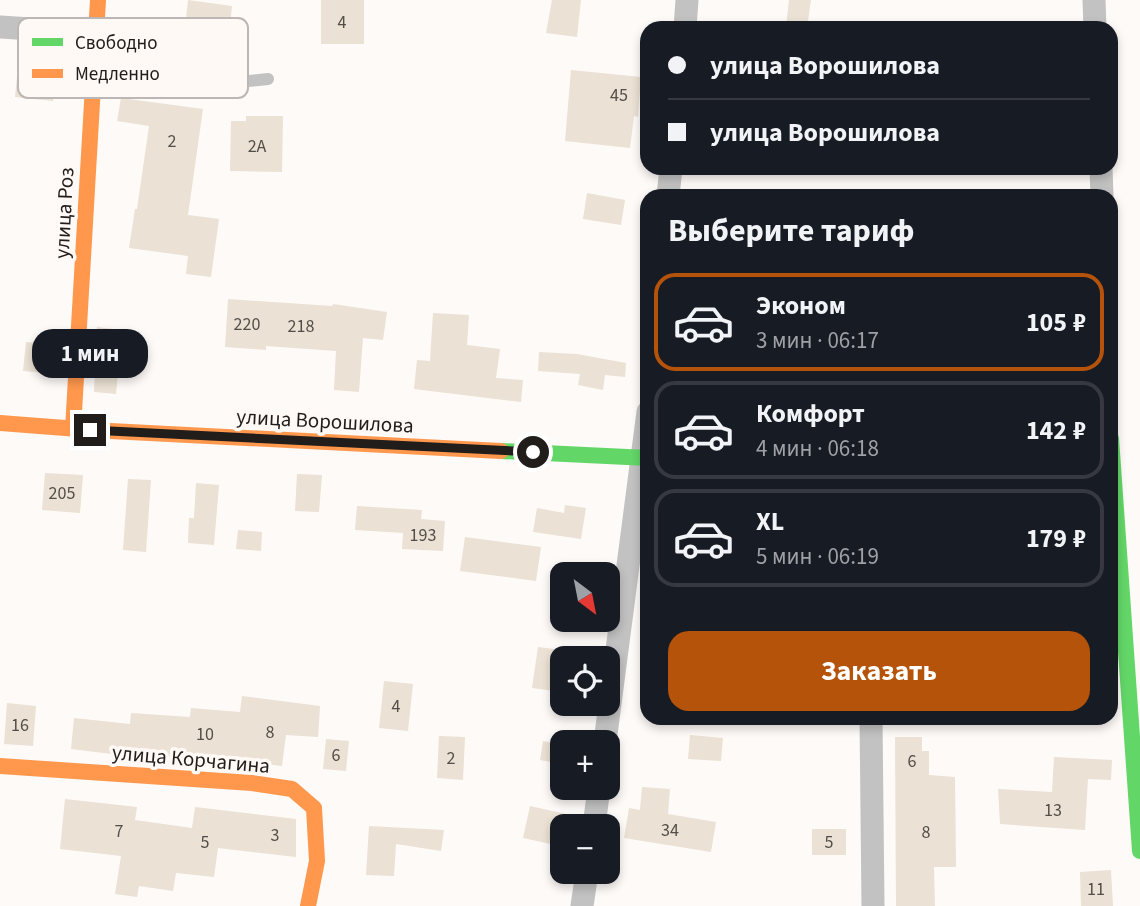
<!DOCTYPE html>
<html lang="ru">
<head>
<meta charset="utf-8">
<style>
  :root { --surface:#171b24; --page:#242831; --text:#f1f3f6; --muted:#9ea1a6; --line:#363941; --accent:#b45309 }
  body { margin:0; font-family:"Source Sans 3",sans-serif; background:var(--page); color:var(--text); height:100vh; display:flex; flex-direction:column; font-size:26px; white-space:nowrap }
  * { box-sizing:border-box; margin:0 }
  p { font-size:23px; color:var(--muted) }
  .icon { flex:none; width:38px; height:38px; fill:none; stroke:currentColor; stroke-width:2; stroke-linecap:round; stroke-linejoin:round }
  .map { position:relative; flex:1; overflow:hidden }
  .side { position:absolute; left:640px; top:189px; width:478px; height:536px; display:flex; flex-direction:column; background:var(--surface); border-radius:21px; box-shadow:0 4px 10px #0003 }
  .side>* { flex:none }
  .banner { position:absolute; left:640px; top:21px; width:478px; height:154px; border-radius:21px; box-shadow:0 4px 10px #0003; display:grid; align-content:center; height:154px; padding:0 28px; background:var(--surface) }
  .needle { width:46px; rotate:148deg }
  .controls { position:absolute; left:550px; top:562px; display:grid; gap:14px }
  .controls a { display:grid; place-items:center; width:70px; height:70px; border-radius:14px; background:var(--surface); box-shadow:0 4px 10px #0003; font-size:35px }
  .end { position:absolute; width:32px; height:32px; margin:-16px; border:9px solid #201d1b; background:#fff; box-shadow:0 0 0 4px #fff }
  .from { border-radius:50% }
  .bubble { position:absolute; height:49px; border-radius:21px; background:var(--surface); box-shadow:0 4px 10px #0003; font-size:23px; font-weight:700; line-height:49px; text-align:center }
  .banner b { display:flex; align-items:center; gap:24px; height:66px; font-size:26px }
  .banner b+b { border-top:2px solid var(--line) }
  .banner i { width:18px; height:18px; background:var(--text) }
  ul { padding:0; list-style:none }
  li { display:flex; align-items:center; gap:21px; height:98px; margin:0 14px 10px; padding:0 14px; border:4px solid var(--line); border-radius:21px }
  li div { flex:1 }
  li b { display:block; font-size:26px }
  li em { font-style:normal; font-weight:700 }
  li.selected { border-color:var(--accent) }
  li>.icon { width:63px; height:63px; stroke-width:1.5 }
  h2 { padding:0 28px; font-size:32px; line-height:84px }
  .primary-button { display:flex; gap:14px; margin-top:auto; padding:14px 28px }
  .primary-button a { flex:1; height:80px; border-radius:21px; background:var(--accent); color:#fff; font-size:28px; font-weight:700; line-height:80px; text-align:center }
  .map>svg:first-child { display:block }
</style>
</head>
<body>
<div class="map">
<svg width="1140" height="906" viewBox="0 0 1140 906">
  <rect width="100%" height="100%" fill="#fdfaf8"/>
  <g fill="#ebe1d4">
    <path d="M188,0L232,6L227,58L210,57L208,67L129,58L133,22L185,28Z"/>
    <rect x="321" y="0" width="43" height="44"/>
    <path d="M552,0H581L577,37L546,33Z"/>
    <path d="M789,0H811L807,28L786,26Z"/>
    <path d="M19,56L57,60L53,101L15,97Z"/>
    <path d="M571,70L641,77L638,117L634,116L630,148L565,141Z"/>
    <path d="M121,98L203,109L188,215L219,219L211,277L186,274L188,256L129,248L135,209H137L149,126L117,121Z"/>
    <path d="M246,116H283L282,172L230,171L231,121H246Z"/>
    <path d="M587,193L625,200L621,225L583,219Z"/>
    <path d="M228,299L332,306L333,304L387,312L383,340L363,338L359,392L334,390L336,351L266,346V350L225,347Z"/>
    <path d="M433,313L469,315L467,345L500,349L496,378L523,380L521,402L414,389L417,360L430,361Z"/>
    <path d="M97,327L122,330L116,394L94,392Z"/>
    <path d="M26,342L50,344L47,373L23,371Z"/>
    <path d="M539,352L577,354L626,363L625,377L605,375L603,390L578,385L580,374L538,371Z"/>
    <path d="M45,473L83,475L80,513L42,510Z"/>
    <path d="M297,474L322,475L319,512L295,511Z"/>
    <path d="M128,479L151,480L146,552L123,550Z"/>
    <path d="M196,483L219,485L214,545L188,543L189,518H194Z"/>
    <path d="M565,505L586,508L581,539L533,532L537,508L564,513Z"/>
    <path d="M357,506L422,510L421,519L445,521L443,551L402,549L403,533L355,530Z"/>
    <path d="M238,530L262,532L261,551L236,549Z"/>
    <path d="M465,537L541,547L536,581L460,571Z"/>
    <path d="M538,647L562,650V692L532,688Z"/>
    <path d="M384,681L413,684L408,731L379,728Z"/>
    <path d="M242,696L320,706L318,737L286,735L282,766L219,759V761L159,756V758L128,756L71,749L74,718L130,724L131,713L190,717L191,708L240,712Z"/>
    <path d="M7,703L36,706L33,746L4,744Z"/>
    <path d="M690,735L723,738L721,761L688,759Z"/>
    <path d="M439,736L465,737L463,780L437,778Z"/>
    <path d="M895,737H922V751H929V775L955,777L956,867H934L935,906H896Z"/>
    <path d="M326,739L349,741L346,771L323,769Z"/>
    <path d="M543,741L562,744V764L540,760Z"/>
    <path d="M1054,757L1112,760L1111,780L1088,779L1085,830L1000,824L998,789L1052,792Z"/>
    <path d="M642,787L670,789L668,814L716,822L711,852L624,838L629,808L640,810Z"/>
    <path d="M65,799L137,807L135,820L192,828L195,807L296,819V857L218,848L214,877L176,873L173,891L139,886L137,897L115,894L121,856L60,849Z"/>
    <path d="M530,806L566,814L564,826H562L560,846L523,838Z"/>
    <path d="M369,826L444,830L441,851L396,844L394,876L366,875Z"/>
    <rect x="812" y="829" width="34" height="26"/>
    <path d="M1111,870L1113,906H1081L1080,872Z"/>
  </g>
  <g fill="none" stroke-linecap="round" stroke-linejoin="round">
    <path stroke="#c3c2c2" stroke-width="12" d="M94,65L221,84L268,79"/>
    <g stroke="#c3c2c2" stroke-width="23">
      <path d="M1094,0L1095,28"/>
      <path d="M0,27L95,33"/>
      <path d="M685,28L687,0"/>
      <path d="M1101,168L1102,196"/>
      <path d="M668,196L671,168"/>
      <path d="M871,718L873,906"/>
      <path d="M605,742L648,412"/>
      <path d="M594,826L599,788"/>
      <path d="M582,906L587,872"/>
    </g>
    <g stroke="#63d668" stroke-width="16">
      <path d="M1111,438L1140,851"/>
      <path d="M501,451L648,458"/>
    </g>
    <g stroke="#ff974d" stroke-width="16">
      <path d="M0,423L91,430L501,451"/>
      <path d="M73,429L98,0"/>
      <path d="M0,766L252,783L292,789L314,808L317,861L308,906"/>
    </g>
  </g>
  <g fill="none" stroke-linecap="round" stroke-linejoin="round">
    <path stroke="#201d1b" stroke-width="9" d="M90,430L533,452"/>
  </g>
  <g text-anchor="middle" stroke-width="7" stroke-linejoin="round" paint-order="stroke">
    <g font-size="18" fill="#534e49">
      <text x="342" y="28">4</text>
      <text x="619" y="101">45</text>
      <text x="172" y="147">2</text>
      <text x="257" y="152">2А</text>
      <text x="247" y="330">220</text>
      <text x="301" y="332">218</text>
      <text x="62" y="499">205</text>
      <text x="423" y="541">193</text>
      <text x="396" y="712">4</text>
      <text x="20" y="731">16</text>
      <text x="270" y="738">8</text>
      <text x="205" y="740">10</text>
      <text x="336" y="761">6</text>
      <text x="451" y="764">2</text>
      <text x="912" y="767">6</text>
      <text x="1053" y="816">13</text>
      <text x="670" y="836">34</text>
      <text x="119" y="837">7</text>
      <text x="926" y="838">8</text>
      <text x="275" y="841">3</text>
      <text x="205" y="848">5</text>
      <text x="829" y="848">5</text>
      <text x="1096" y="895">11</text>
    </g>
    <g font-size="21" fill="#201d1b" stroke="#fff9f6">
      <text transform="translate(64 213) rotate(-87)" y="7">улица Роз</text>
      <text transform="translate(325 421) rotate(3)" y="7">улица Ворошилова</text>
      <text transform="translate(191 759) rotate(5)" y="7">улица Корчагина</text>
    </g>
  </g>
  <rect x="18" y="18" width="230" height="80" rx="10" fill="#fff9f6" stroke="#bcb7b4" stroke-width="2"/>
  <rect x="32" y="38" width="31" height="8" fill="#63d668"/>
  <rect x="32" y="69" width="31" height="9" fill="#ff974d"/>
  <g font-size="19" fill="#201d1b">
    <text x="75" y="49">Свободно</text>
    <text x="75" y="80">Медленно</text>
  </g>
</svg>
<div class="controls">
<a><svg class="needle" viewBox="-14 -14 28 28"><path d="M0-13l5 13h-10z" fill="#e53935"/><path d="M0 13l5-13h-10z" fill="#9ea1a6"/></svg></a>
<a><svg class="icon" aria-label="locate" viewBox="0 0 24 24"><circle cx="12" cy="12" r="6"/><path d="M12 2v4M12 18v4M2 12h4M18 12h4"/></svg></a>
<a>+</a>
<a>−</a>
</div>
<i class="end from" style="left:533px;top:452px"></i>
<i class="end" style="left:90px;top:430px"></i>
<div class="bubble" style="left:32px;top:329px;width:116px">1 мин</div>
<div class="banner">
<b><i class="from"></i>улица Ворошилова</b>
<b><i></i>улица Ворошилова</b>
</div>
<section class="side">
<h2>Выберите тариф</h2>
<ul>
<li class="selected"><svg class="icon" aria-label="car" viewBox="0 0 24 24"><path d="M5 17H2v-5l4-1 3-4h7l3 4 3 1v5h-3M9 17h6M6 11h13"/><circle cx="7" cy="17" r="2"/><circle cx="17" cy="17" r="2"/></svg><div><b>Эконом</b><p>3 мин · 06:17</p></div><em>105 ₽</em></li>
<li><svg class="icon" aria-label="car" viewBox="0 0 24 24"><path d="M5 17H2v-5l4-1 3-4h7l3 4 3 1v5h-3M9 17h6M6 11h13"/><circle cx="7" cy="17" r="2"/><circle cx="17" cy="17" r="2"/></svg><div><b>Комфорт</b><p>4 мин · 06:18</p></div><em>142 ₽</em></li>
<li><svg class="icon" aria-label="car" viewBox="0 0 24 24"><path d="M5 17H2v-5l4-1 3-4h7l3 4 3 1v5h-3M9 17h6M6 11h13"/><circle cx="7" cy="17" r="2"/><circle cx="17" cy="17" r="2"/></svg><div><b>XL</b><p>5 мин · 06:19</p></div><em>179 ₽</em></li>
</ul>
<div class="primary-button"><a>Заказать</a></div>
</section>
</div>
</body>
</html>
